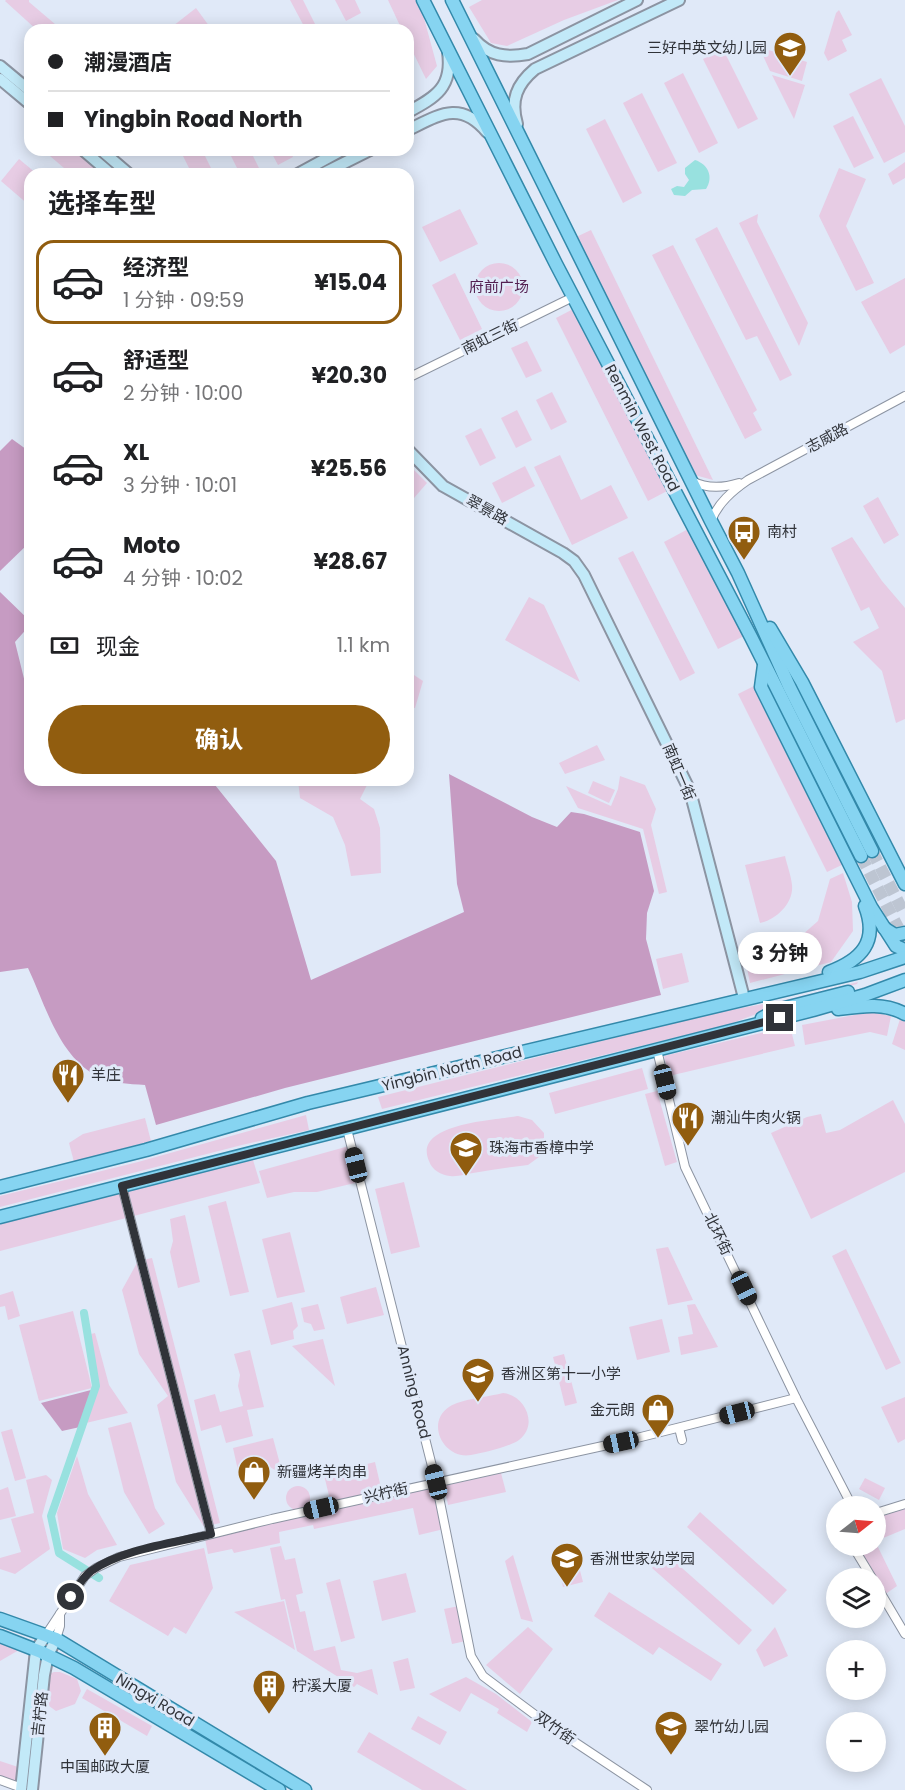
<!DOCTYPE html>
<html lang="zh">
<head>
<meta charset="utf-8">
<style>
  :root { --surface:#fff; --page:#f6f6f6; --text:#202124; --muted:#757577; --line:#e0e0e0; --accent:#915d0f }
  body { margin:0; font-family:Poppins,"Noto Sans SC",sans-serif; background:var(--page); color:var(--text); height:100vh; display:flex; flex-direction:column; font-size:22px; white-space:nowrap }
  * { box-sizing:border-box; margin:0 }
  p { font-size:20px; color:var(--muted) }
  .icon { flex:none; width:33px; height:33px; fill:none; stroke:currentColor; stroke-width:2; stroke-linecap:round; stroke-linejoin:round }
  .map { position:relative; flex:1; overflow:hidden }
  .side { position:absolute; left:24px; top:168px; width:390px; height:618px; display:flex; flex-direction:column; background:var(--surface); border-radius:18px; box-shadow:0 3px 15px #0003 }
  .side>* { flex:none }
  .guide { position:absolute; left:24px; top:24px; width:390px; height:132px; border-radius:18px; box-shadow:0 3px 15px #0003; display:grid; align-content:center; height:132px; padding:0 24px; background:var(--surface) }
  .needle { width:39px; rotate:73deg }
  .tools { position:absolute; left:826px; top:1496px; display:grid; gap:12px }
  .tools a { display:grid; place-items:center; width:60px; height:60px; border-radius:50%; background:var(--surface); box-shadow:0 3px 15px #0003; font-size:30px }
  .end { position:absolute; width:27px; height:27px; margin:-14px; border:8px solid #303339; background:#fff; box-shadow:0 0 0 3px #fff }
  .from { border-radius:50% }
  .bubble { position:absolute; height:42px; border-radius:21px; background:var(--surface); box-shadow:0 3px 15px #0003; font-size:20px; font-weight:700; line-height:42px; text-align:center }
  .car { position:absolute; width:18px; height:36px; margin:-18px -9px; border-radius:8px; box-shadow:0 0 4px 2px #0007; background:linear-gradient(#222 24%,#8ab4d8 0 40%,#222 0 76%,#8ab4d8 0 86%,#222 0) }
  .guide b { display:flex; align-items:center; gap:21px; height:57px; font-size:22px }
  .guide b+b { border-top:2px solid var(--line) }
  .guide i { width:15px; height:15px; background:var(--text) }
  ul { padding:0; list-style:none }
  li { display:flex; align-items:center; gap:18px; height:84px; margin:0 12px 9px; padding:0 12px; border:3px solid transparent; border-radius:18px }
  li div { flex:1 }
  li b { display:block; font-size:22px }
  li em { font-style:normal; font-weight:700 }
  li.current { border-color:var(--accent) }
  li>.icon { width:54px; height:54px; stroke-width:1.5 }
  h2 { padding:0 24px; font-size:27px; line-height:72px }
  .pay { display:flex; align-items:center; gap:15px; height:66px; padding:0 24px; font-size:22px }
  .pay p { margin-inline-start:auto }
  .primary-button { display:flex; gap:12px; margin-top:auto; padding:12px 24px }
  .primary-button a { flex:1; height:69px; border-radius:36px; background:var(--accent); color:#fff; font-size:24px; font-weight:700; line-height:69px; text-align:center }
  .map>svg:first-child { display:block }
</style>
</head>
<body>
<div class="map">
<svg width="905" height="1790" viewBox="0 0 905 1790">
  <rect width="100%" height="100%" fill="#e0e9f8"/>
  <g fill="#e7cce4">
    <path d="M6,0H29V2L62,30H37L5,1Z"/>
    <path d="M290,0H303L318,30H306Z"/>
    <path d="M335,0H355L361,13L346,21Z"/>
    <path d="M388,0H419L437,66L426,79L408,42V30H402Z"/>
    <path d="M482,0H618L564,20L507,46L491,43L469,7Z"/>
    <path d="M196,8L212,30H175L173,26Z"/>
    <path d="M839,10L852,35L842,40L847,51L828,61L824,53L836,13Z"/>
    <path d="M759,47L807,62L802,81L770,71Z"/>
    <path d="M723,49L758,119L738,129L703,59Z"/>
    <path d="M683,73L718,143L699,153L664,83Z"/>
    <path d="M772,75L805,85L794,119Z"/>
    <path d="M881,78L905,126V152L884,163L849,94Z"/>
    <path d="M642,93L677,163L658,172L623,103Z"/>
    <path d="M853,116L874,158L854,168L833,126Z"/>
    <path d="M605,119L642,193L623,203L586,129Z"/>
    <path d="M43,150H79L107,174H71Z"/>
    <path d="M185,150H202L214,174H192L181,152Z"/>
    <path d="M228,150H250L262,174H240Z"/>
    <path d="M270,150H290L293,157L278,165Z"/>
    <path d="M19,159L37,174H30V206L1,181Z"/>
    <path d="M905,162V178L893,185L888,174Z"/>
    <path d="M839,168L866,179L846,226L874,283L856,291L819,216Z"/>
    <path d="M460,209L478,244L440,262L422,227Z"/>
    <path d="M758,214L757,222L808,323L799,346L739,223Z"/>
    <path d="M717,227L792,375L780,381L757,336L746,340L695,239Z"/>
    <path d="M591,230L713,480L691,474L574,238Z"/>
    <path d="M673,245L757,410L753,413L762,430L745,439L652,255Z"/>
    <circle cx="499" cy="287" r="24"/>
    <path d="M455,273L482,329L460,340L432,285Z"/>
    <path d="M905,278V345L890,354L861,302Z"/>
    <path d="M577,307L669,490L648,501L556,318Z"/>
    <path d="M527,341L542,371L526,378L511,348Z"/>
    <path d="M552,392L567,422L551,430L536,400Z"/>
    <path d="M517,410L532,440L516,448L501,418Z"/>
    <path d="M481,428L496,458L480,466L465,436Z"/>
    <path d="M560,455L581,500L611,485L628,518L572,545L534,467Z"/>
    <path d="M408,464L427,483L408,505Z"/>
    <path d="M525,466L535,486L502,503L492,483Z"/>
    <path d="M878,497L899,535L884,544L863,506Z"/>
    <path d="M690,528L744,636L718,649L664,542Z"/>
    <path d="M852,537L882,581L905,608V719L896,723L882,671L853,642L879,628L869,607L861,611L831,548Z"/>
    <path d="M633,551L695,673L680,681L618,558Z"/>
    <path d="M529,597L544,605L580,682L505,640Z"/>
    <path d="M408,671L423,681L415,708L408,707Z"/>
    <path d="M756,685L846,863L827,872L738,694Z"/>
    <path d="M597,745L605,760L565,774L559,763Z"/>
    <path d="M620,776L645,785L656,809L651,825L667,892L659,894L643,829L578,808L566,786L611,806L618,789Z"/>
    <path d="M298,780H368V783L360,799L374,809L380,828L381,873L351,876L345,845L333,817L300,798Z"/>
    <path d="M593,781L615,790L609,803L588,793Z"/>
    <path d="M785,856C787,865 791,875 792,885C794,903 776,920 760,923L745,865Z"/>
    <path d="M843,873L852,902L853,931L831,962L750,983L745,959L785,950L818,921L830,879Z"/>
    <path d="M682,953L689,982L663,989L656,959Z"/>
    <path d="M858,982L857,984L783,1004L727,1025L382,1109L378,1097L713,1013L781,1001Z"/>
    <path d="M870,1012L891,1016L887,1036L870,1032L805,1045L802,1025Z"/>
    <path d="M901,1016L905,1019V1050L892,1044Z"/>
    <path d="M790,1026L795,1046L669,1076L664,1056Z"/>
    <path d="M642,1068L648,1089L555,1114L549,1093Z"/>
    <path d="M657,1091L677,1162L665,1166L645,1094Z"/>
    <path d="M893,1100L905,1124V1172L811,1219L771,1133L807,1117L821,1114L826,1133L840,1130Z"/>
    <path d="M306,1115L309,1130L242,1145L0,1207V1196L138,1162Z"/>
    <path d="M518,1116L532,1120L544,1133V1150L539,1157L528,1165C510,1167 491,1170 473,1173C466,1174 458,1177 450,1176C441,1175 432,1170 429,1161C412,1123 496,1120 518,1116Z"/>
    <path d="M145,1118L151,1141L74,1162L69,1143L83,1134Z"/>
    <path d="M349,1146L359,1182L317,1192H294L267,1198L259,1171Z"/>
    <path d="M253,1160L260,1183L0,1251V1222Z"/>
    <path d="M404,1182L420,1247L391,1254L375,1189Z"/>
    <path d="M226,1201L249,1292L230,1296L208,1206Z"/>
    <path d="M185,1215L200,1282L178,1288L170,1252L173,1241L170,1219Z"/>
    <path d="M290,1232L305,1292L277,1298L262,1239Z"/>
    <path d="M668,1247L693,1300L668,1305L656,1249Z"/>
    <path d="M846,1249L901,1363L886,1370L832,1256Z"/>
    <path d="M152,1258L220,1523L204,1527L176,1482L157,1405L168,1396L139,1354L122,1290L138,1261Z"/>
    <path d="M376,1287L384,1315L347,1324L340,1297Z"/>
    <path d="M13,1291L20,1316L8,1320L5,1306L0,1307V1295Z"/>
    <path d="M292,1302L298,1326L293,1331L294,1339L271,1345L262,1310Z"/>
    <path d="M318,1304L325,1329L314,1331L311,1324L304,1322L301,1308Z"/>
    <path d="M695,1304L718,1347L681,1355L678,1337L693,1334L687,1305Z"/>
    <path d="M73,1311L92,1388L39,1401L19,1325Z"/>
    <path d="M662,1319L670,1352L637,1360L629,1327Z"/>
    <path d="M95,1333L109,1385L128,1413L86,1423L99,1387L91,1334Z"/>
    <path d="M323,1339L335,1386L292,1346Z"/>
    <path d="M250,1350L264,1407L247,1410L253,1436L226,1443L221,1425L201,1431L194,1400L215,1394L220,1412L243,1406L238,1386L240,1375L234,1354Z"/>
    <path d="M564,1354L577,1403L565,1406L553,1357Z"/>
    <path d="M503,1393C525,1395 539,1425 519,1440C509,1447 483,1453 471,1455C444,1460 425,1423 449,1407C461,1399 488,1397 503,1393Z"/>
    <path d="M905,1397V1439L898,1443L881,1407Z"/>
    <path d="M131,1422L155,1508L165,1524L149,1534L124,1492L108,1428Z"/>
    <path d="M12,1429L26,1478L15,1481L1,1432Z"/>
    <path d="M273,1438L283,1475L257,1459L241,1484L233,1448Z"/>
    <path d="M77,1456L88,1494L117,1545L97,1550L85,1558L63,1549L57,1513Z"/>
    <path d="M375,1462L382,1492L331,1504L324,1475Z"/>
    <path d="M501,1473L506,1492L448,1505L444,1486Z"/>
    <path d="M46,1475L52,1480L42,1516L50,1549L15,1574L0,1569V1558L21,1552L11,1519L34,1513L26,1480Z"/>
    <path d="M865,1478L885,1488L879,1500L859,1489Z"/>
    <path d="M435,1485L444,1529L419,1535L413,1508L314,1529L313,1525L279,1532L280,1543L234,1553L232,1549L208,1554L205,1539Z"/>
    <circle cx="298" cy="1498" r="12"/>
    <path d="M8,1487L16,1516L0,1520V1490Z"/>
    <path d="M905,1507V1529L876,1541V1516Z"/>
    <path d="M700,1512L787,1590L773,1605L687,1527Z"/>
    <path d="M876,1543L897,1586L884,1595L857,1545H876Z"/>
    <path d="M281,1546L285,1560L295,1558L303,1593L296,1595L300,1612L305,1611L314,1651L335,1646L341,1670L357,1673L372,1669L378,1695L357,1684L354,1687L297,1651L285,1599L281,1600L270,1548Z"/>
    <path d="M204,1548L213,1588L186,1634L174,1627L168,1636L109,1601L130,1565Z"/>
    <path d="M665,1553L752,1630L739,1645L652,1568Z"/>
    <path d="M513,1555L533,1622L521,1619L505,1561Z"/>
    <path d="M577,1559L583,1582L563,1587L557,1564Z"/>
    <path d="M406,1573L416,1612L382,1621L373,1581Z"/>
    <path d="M340,1579L355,1638L341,1642L326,1583Z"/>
    <path d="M609,1592L722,1664L711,1681L659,1647L653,1655L594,1616Z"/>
    <path d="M284,1601L295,1650L234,1612Z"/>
    <path d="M459,1606L466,1641L452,1644L444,1609Z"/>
    <path d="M528,1627L553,1649L520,1694L486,1665Z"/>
    <path d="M775,1627L788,1656L764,1667L756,1650Z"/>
    <path d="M0,1643L19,1650L0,1661Z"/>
    <path d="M408,1658L415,1688L400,1691L393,1662Z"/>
    <path d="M54,1672H60L77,1679L81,1691L75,1704L56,1711L45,1703L49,1674Z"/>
    <path d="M466,1677L496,1694L532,1722L527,1732L497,1713L499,1709L471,1693L460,1712L429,1694Z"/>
    <path d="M87,1689L152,1726L147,1736L82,1698Z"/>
    <path d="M418,1716L447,1732L440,1745L411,1729Z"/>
    <path d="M369,1732L467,1790H422L357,1752Z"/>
    <path d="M0,1761L21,1768L19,1785L0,1778Z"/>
  </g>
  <g fill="#c69bc2">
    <path d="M12,439L30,452V542L0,571V451Z"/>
    <path d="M0,592L30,621V625L15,642L30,703V780H211L276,861L311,980L464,912L457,884L449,774L532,817L557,827L571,812L584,814L640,832L654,891L647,913L646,939L661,995L285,1088L156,1125L145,1085C129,1084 109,1083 95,1075C58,1054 45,1004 28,968L0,972Z"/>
    <path d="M91,1390L80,1427L62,1431L41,1403Z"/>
  </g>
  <path fill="#98e1df" d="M695,160C708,164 714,177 706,189L692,190L685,196L674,195L671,189L677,186L684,187L689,180L685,174V168Z"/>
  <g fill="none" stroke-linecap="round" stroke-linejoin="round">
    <path stroke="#98e1df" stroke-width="8" d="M84,1313L96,1386L51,1516L59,1553L99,1578"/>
    <g stroke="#bdc5d2" stroke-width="12" stroke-dasharray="12 6" stroke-linecap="butt">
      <path d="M872,851L905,915"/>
      <path d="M861,856L905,941"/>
    </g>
    <g stroke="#8c94a2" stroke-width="10">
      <g id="minor">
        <path d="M408,378L573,297"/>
        <path d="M692,481C707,489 723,488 739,483"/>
        <path d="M711,521C718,503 732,491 748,480L905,396"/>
        <path d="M657,1050L685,1167L796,1398L852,1506"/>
        <path d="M347,1129L436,1482L471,1656L483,1676L546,1723L647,1790"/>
        <path d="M122,1186L211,1534"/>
        <path d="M679,1428L682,1440"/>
        <path d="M876,1513L905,1504"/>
        <path d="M852,1545L872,1578"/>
        <path d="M876,1585L905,1634"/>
        <path d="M46,1635L85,1576L96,1568L119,1557L272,1519L621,1442L796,1398"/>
        <path d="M56,1639L60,1626V1614"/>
        <path d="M0,1780L22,1788"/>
      </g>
    </g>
    <g stroke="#8c94a2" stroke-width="14">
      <g id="secondary">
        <path d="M474,39C489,56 506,58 528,54L637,0"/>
        <path d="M0,66L30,91"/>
        <path d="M0,79L30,104"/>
        <path d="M408,112C436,97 453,87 448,52"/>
        <path d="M517,124C510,100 517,84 535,69L679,0"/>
        <path d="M408,130C439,115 460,100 487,132"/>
        <path d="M83,150L111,174"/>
        <path d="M101,150L129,174"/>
        <path d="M298,174L342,150"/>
        <path d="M322,174L370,150"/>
        <path d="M408,450L443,486L563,553L574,561L584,575L690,791L744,998"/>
        <path d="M21,1790L36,1650L46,1635"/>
        <path d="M32,1790L44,1675L48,1655L56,1639"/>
      </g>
    </g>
    <g stroke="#3389aa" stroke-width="15">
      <g id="primary">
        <path d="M423,0L556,264L751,637L861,856"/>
        <path d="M452,0L711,521L738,573L789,686L872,851"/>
        <path d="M770,628L802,682L905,884"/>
        <path d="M764,665L761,687L871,907L896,946L905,950"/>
        <path d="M884,928L895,935L905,933"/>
        <path d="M829,972C861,960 879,942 865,906"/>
        <path d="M838,1009C861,1006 884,1002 905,1014"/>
        <path d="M762,1018L777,1010L848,992"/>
        <path d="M0,1187L146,1150L308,1103L860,972L905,957"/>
        <path d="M0,1217L813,1010L865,995L905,980"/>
        <path d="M0,1619L56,1639L305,1790"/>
        <path d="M0,1636L41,1652L74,1668L279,1790"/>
      </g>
    </g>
    <use href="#minor" stroke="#fff" stroke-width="8"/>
    <use href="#secondary" stroke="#c2e9f8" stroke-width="10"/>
    <use href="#primary" stroke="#86d4f1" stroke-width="12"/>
  </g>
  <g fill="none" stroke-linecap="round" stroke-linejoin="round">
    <path stroke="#303339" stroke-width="8" d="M71,1597C77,1588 82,1578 91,1571C122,1549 174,1543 211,1534L122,1186L780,1018"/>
  </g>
  <defs>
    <g id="school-pin" transform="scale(1.725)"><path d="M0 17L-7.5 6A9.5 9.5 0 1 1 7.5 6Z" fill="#915d0f" stroke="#e0e9f8"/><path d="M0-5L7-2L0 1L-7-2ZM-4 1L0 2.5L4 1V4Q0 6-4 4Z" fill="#fff"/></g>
    <g id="bus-pin" transform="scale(1.725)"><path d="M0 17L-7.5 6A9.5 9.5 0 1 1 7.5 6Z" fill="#915d0f" stroke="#e0e9f8"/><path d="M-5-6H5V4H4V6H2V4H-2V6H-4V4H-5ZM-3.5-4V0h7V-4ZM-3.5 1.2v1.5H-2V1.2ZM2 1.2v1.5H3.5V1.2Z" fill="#fff"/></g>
    <g id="restaurant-pin" transform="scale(1.725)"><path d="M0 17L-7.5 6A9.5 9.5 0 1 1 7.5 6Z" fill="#915d0f" stroke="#e0e9f8"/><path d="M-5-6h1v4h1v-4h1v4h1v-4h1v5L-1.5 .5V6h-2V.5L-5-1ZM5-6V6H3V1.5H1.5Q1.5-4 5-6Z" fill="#fff"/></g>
    <g id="shop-pin" transform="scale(1.725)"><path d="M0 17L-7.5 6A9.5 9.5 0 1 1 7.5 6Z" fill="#915d0f" stroke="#e0e9f8"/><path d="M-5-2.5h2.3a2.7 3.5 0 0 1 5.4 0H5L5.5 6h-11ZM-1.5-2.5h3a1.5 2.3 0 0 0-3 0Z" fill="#fff"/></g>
    <g id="building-pin" transform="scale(1.725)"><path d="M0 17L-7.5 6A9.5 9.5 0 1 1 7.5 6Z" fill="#915d0f" stroke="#e0e9f8"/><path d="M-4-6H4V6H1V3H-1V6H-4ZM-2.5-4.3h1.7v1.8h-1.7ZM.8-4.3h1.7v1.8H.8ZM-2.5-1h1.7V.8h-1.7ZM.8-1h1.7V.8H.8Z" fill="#fff"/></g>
  </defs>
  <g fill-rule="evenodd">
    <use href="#school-pin" x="790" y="48"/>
    <use href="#bus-pin" x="744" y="532"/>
    <use href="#restaurant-pin" x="68" y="1075"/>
    <use href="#restaurant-pin" x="688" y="1118"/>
    <use href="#school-pin" x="466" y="1148"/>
    <use href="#school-pin" x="478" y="1374"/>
    <use href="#shop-pin" x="658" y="1410"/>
    <use href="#shop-pin" x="254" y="1472"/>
    <use href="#school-pin" x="567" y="1559"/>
    <use href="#building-pin" x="269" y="1686"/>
    <use href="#school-pin" x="671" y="1727"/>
    <use href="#building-pin" x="105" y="1728"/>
  </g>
  <g text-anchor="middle" stroke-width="6" stroke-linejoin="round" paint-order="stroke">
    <g font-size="15" fill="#303339" stroke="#e0e9f8" text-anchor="start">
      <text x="767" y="53" text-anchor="end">三好中英文幼儿园</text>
      <text x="767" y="537">南村</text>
      <text x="91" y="1080">羊庄</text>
      <text x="711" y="1123">潮汕牛肉火锅</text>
      <text x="489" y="1153">珠海市香樟中学</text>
      <text x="501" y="1379">香洲区第十一小学</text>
      <text x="635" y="1415" text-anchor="end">金元朗</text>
      <text x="277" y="1477">新疆烤羊肉串</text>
      <text x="590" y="1564">香洲世家幼学园</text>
      <text x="292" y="1691">柠溪大厦</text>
      <text x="694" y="1732">翠竹幼儿园</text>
      <text x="105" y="1772" text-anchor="middle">中国邮政大厦</text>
    </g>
    <g font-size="15" fill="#542152" stroke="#e0e9f8">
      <text x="499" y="292">府前广场</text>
    </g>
    <g font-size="15" fill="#303339" stroke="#e0e9f8">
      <text transform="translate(490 337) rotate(-26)" y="5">南虹三街</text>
      <text transform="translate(642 428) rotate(62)" y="5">Renmin West Road</text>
      <text transform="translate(827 438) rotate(-28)" y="5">志威路</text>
      <text transform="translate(487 510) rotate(29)" y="5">翠景路</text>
      <text transform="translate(679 772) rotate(67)" y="5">南虹一街</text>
      <text transform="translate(452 1069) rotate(-14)" y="5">Yingbin North Road</text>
      <text transform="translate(718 1234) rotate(64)" y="5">北环街</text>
      <text transform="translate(414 1392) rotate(76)" y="5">Anning Road</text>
      <text transform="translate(386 1493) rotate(-13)" y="5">兴柠街</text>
      <text transform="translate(155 1700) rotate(31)" y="5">Ningxi Road</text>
      <text transform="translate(40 1714) rotate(-84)" y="5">吉柠路</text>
      <text transform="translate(555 1728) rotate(35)" y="5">双竹街</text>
    </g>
  </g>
</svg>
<div class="tools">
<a><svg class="needle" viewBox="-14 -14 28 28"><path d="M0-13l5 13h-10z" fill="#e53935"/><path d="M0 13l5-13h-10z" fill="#757577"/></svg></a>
<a><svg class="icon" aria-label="layers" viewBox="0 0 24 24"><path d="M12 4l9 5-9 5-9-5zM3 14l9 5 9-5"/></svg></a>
<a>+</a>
<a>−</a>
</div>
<i class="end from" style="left:71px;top:1597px"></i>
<i class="end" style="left:780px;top:1018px"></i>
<div class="bubble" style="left:738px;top:932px;width:84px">3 分钟</div>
<i class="car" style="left:665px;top:1082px;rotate:166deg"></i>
<i class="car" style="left:356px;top:1165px;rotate:346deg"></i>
<i class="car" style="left:744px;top:1288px;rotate:155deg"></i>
<i class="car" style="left:737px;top:1413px;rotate:256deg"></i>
<i class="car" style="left:621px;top:1442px;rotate:258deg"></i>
<i class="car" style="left:436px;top:1482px;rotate:346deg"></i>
<i class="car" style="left:321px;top:1508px;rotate:257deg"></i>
<div class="guide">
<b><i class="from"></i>潮漫酒店</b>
<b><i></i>Yingbin Road North</b>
</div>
<section class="side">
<h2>选择车型</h2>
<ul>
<li class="current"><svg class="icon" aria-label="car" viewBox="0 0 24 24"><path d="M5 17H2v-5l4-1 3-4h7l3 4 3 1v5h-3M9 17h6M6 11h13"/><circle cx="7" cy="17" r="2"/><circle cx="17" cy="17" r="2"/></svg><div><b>经济型</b><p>1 分钟 · 09:59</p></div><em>¥15.04</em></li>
<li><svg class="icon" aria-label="car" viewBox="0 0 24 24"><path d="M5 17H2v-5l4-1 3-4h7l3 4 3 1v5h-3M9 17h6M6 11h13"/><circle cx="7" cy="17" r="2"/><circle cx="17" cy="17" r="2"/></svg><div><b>舒适型</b><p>2 分钟 · 10:00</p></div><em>¥20.30</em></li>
<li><svg class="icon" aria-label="car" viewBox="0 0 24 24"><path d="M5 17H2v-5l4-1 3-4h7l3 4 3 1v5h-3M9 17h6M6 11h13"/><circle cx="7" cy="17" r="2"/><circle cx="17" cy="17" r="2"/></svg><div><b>XL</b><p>3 分钟 · 10:01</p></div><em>¥25.56</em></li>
<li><svg class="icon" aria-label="car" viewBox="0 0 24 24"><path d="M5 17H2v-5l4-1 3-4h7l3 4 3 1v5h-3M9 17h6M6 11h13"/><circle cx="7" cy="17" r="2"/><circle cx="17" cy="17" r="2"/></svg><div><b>Moto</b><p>4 分钟 · 10:02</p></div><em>¥28.67</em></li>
</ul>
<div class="pay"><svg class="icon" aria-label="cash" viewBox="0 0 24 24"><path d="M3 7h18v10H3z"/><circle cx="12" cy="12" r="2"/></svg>现金<p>1.1 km</p></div>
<div class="primary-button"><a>确认</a></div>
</section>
</div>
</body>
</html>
